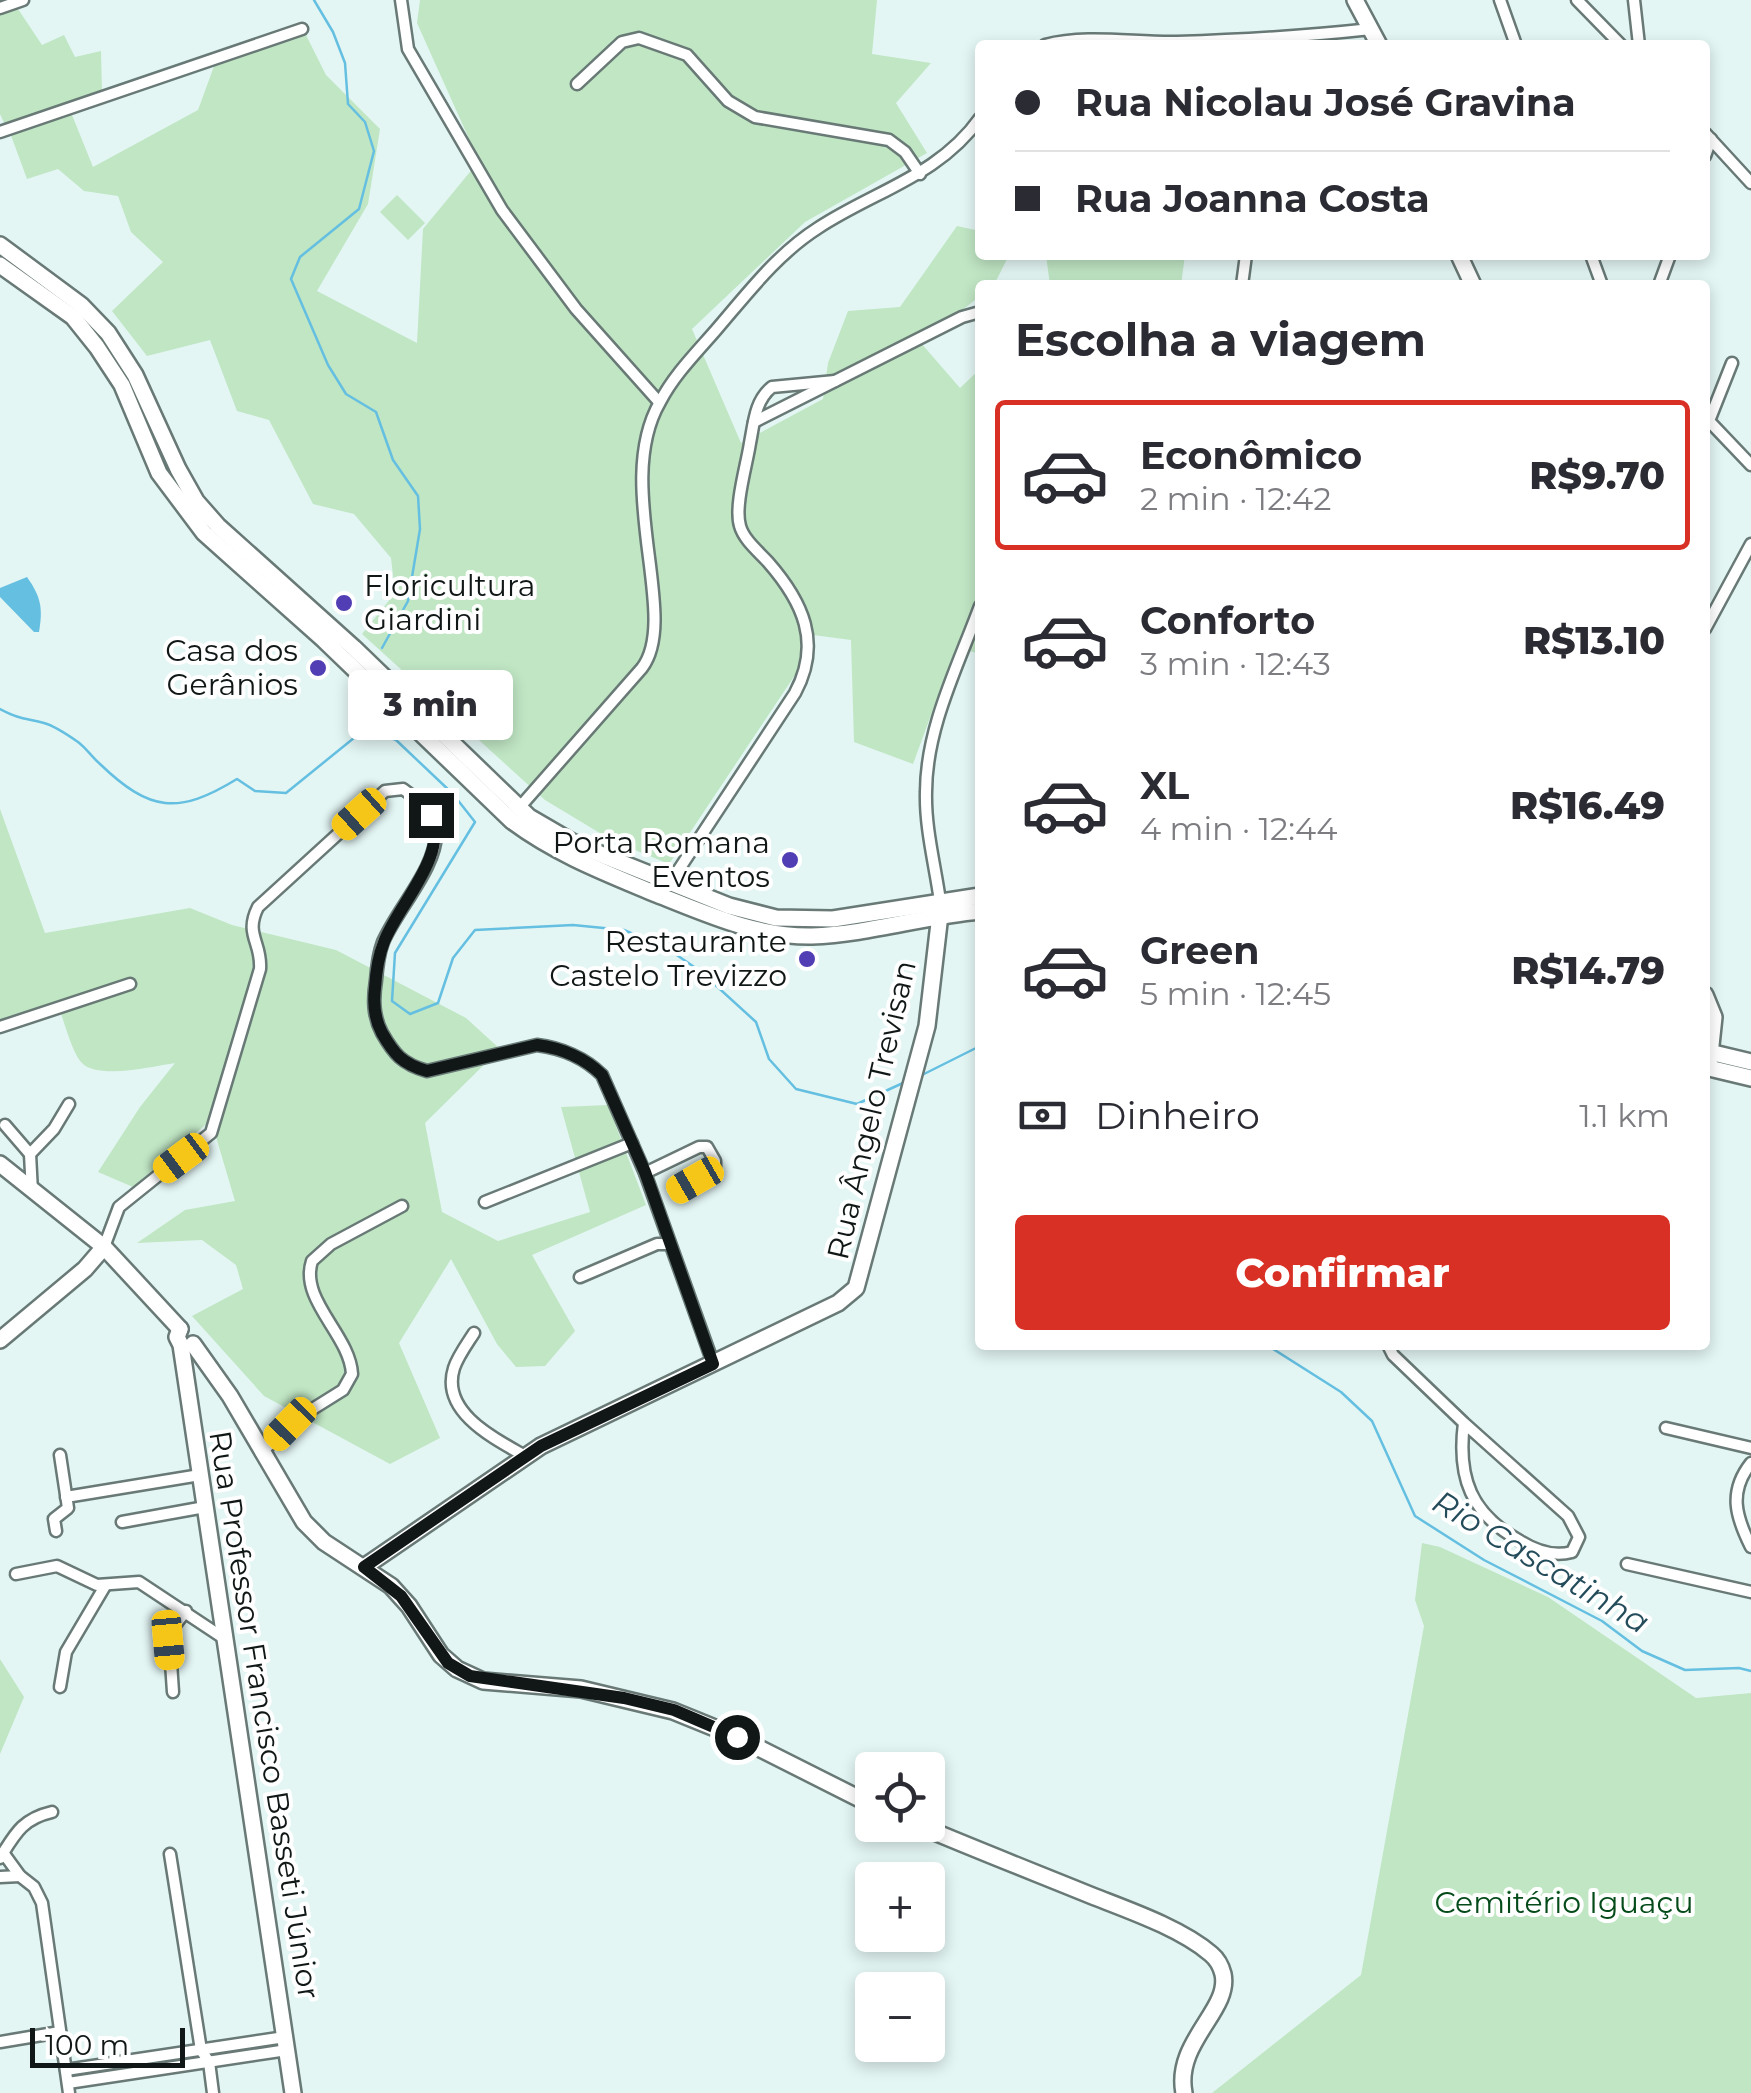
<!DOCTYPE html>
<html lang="pt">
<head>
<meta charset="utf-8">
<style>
  :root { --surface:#fff; --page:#f7f7f7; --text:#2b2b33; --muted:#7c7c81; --line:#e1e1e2; --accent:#d93025 }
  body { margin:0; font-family:Montserrat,sans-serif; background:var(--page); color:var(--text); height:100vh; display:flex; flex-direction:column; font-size:38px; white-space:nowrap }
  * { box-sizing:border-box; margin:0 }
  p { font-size:32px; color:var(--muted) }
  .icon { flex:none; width:55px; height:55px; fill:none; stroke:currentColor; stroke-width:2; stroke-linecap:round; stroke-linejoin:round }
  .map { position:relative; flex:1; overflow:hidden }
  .details { position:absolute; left:975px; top:280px; width:735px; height:1070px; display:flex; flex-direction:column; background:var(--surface); border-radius:10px; box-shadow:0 5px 15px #0003 }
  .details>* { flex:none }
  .banner { position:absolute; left:975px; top:40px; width:735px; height:220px; border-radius:10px; box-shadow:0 5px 15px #0003; display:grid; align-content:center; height:220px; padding:0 40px; background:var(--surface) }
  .fabs { position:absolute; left:855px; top:1752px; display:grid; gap:20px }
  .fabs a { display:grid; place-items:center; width:90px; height:90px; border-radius:10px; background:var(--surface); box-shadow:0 5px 15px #0003; font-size:50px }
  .scale { position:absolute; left:30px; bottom:25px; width:155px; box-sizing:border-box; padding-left:10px; border:5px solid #101716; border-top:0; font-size:28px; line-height:35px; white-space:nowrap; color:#101716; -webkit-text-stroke:8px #fff; paint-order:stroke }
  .end { position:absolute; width:45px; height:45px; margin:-22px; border:12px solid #101716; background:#fff; box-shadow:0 0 0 5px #fff }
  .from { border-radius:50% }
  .bubble { position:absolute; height:70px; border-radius:10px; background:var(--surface); box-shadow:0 5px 15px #0003; font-size:32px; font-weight:800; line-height:70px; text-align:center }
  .car { position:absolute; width:30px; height:60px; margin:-30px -15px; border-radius:12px; box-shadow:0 0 8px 2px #0007; background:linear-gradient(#f5c518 24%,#345 0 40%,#f5c518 0 76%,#345 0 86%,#f5c518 0) }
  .banner b { display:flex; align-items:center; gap:35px; height:95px; font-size:38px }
  .banner b+b { border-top:2px solid var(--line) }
  .banner i { width:25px; height:25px; background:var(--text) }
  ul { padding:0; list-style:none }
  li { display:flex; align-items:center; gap:30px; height:150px; margin:0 20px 15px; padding:0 20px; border:5px solid transparent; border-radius:10px }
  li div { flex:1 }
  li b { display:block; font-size:38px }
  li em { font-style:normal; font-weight:800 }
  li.on { border-color:var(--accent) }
  li>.icon { width:90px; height:90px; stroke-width:1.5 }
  h2 { padding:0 40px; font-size:45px; line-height:120px }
  .pay { display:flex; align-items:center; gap:25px; height:110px; padding:0 40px; font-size:38px }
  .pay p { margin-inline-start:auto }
  .primary-button { display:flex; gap:20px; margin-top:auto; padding:20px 40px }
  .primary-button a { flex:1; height:115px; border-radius:10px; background:var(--accent); color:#fff; font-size:40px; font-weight:800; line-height:115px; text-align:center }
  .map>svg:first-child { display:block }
</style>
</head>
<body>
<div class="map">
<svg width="1751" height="2093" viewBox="0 0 1751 2093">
  <rect width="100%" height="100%" fill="#e3f6f4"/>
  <g fill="#c0e6c4">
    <path d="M420,0H877L872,54L931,63L896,103L927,153L805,222L692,329L741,443L823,399L828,363L848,311L900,307L957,226L980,231V255H1009L994,285H980V296L921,343L960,388L980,369V654L956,647L913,764L854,742L851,640L806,634L797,672L669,864L613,841L545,800L362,634L395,593L391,558L354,514L313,504L269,420L237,411L210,340L147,356L112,311L163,262L131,232L118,196L84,191L58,169L27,179L9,130L70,110L93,167L198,110L217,58L303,29L326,75L380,129L368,204L317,291L417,343L423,229L479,161L417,23Z"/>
    <path d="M18,9L42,45L64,35L75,57L101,51L102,94L6,127L0,114V14Z"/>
    <path d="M397,195L425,223L408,240L380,212Z"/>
    <path d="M1046,255H1185L1181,285H1050Z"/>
    <path d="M0,809L45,933L190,908L232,925L336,950L466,1018L500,1049L425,1123L442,1212L498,1241L590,1212L561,1107L608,1105L646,1205L532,1255L575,1331L545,1366L516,1367L497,1344L451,1259L399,1343L440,1438L390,1464L264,1396L192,1316L243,1289L236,1265L202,1240L137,1243L185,1210L235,1201L211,1120L133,1187L98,1172L140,1107L175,1063C154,1066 98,1080 82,1063C72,1053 63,1018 58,1004L0,1021Z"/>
    <path d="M1422,1543L1440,1547L1548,1597L1696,1698L1751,1693V2093H1212L1361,1975L1424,1626L1415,1600Z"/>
    <path d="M0,1659L24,1697L0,1754Z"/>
  </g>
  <path fill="#65bfe1" d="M27,577C41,597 43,608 39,632H34L0,597V588Z"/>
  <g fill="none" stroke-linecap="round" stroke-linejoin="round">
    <g stroke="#65bfe1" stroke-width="2.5">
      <path d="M314,0L333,32L345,63L348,104L365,122L374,151L359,209L300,257L291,279L328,365L346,394L376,412L393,460L418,496L420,529L408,601L382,648"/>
      <path d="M353,698L366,728L396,740L453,794L475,822L395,953L392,1001L410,1014L438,1003L453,958L475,930L573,925L624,930L668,949L700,971L756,1022L769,1059L796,1089L857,1104L903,1083"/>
      <path d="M0,709C19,719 24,718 44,723C55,726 68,735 78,742C86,748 92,757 100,764C150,812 178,815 237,779L255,791L286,793L365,729"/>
      <path d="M924,1074L980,1046"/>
      <path d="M1267,1345L1341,1392L1372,1421L1415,1516L1484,1560L1602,1621L1642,1651L1685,1670L1739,1668L1751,1671"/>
    </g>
    <g stroke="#687976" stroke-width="15">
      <g id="street">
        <path d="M401,0L408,49L502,210L576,309L659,402"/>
        <path d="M1500,0L1516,45"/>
        <path d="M1577,0L1621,45"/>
        <path d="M1634,0L1639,45"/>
        <path d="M0,8L23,0"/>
        <path d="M1045,45C1087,34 1134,43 1177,42C1242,40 1307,36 1371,29"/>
        <path d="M577,84L622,42L639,38L687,55L728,101L755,117L889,140L905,152L920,174"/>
        <path d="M0,132L302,29"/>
        <path d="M1705,133L1751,183"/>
        <path d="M1705,156L1711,139"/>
        <path d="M1591,255L1602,285"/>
        <path d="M1242,285L1246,255"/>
        <path d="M1659,285L1670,255"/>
        <path d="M1732,363L1709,421L1751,465"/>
        <path d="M754,422L962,317L980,312"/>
        <path d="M1705,629L1751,544"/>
        <path d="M519,808L642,668C681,617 612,485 660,402C674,375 696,353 716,330C747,294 777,254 818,228C874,191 939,176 980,118"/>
        <path d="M670,883L795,693C822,643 803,602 768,562C758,551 744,540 740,526C734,506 747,464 750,443C754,423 755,400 772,387L835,381"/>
        <path d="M940,901C935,865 925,828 926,792C926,728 958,666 980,606"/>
        <path d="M0,1027L130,984"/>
        <path d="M5,1125L30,1154L54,1129L69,1104"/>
        <path d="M30,1154L32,1192"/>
        <path d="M645,1173L699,1147H707L715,1161V1169L676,1191"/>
        <path d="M485,1202L632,1143"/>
        <path d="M104,1247L119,1207L211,1133L260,969C262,942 244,935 258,907L385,791L403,789C417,799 434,812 436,831C438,866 397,909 383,942C378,955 377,967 376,980C373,999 373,1016 382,1033C394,1054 402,1064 427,1071L537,1045C561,1048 585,1058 602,1075L645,1173L713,1363"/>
        <path d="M580,1277L657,1244H670"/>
        <path d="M474,1333C467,1344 458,1356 454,1368C440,1412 495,1439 525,1456"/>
        <path d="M1388,1345L1393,1355L1464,1423L1568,1516L1579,1537L1572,1552C1554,1557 1536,1551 1520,1541C1471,1514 1457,1478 1464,1423"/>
        <path d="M1666,1428L1751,1448"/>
        <path d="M261,1453L295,1420L343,1390L352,1374C350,1335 299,1300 312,1261L331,1244L402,1206"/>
        <path d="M1751,1463C1728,1492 1736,1517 1751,1547"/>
        <path d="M66,1497L200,1475"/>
        <path d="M122,1522L205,1507"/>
        <path d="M56,1531L54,1519L68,1508L60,1455"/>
        <path d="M1627,1564L1751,1592"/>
        <path d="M16,1574L57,1566L97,1585L139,1582L225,1639"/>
        <path d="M60,1687L66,1652L105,1586"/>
        <path d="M173,1692L169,1633L186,1611"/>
        <path d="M4,1854L20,1876L34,1887L42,1903L69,2093"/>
        <path d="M170,1854L201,2050L209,2062L213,2093"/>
        <path d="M0,1858C15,1834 22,1819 52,1812"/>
        <path d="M0,1877L20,1876"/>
        <path d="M0,2042L60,2032"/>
        <path d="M66,2070L285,2037"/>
        <path d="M68,2083L287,2050"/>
      </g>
    </g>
    <g stroke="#687976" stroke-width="20">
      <g id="secondary">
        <path d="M1355,0L1379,45"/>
        <path d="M1459,255L1473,285"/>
        <path d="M1705,995L1714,1017L1709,1064"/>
        <path d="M0,1164L104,1247L180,1329"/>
        <path d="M180,1329L177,1337L181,1345L293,2093"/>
        <path d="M0,1340L85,1269L104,1247"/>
        <path d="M193,1344L230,1396L304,1522L324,1542L391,1586L409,1606L441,1655L457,1669L483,1681L581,1689L673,1711L737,1737L872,1805"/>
        <path d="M364,1567L541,1446L838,1303L856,1288L927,1026L941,906"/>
        <path d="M918,1825C977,1850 1036,1873 1095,1897C1131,1911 1182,1929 1211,1954C1217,1959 1221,1966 1223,1974C1231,2010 1174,2042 1184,2093"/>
      </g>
    </g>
    <g stroke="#687976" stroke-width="20">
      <g id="primary">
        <path d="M0,245L81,305L108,333L135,375L178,469L196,501L218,526L354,648L529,817L572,842L607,857L729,906L776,918L833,919L980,896"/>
        <path d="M0,265L73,317L97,347L122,385L159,473L204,533L324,640L512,821C556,854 606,873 656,894C707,914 756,937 812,936C868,934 924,916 980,911"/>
        <path d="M1705,1051L1751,1062"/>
        <path d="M1705,1067L1751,1078"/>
      </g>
    </g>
    <use href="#street" stroke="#fff" stroke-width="10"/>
    <use href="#secondary" stroke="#fff" stroke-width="15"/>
    <use href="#primary" stroke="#fff" stroke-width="15"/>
  </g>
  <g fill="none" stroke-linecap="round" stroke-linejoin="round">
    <path stroke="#101716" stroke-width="12" d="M431,815C449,855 398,905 384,942C378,957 376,972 375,988C373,1004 374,1018 382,1033C394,1054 402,1064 427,1071L537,1045C561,1048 585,1058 602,1075L645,1172L713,1364L541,1446L364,1567L401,1596L448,1663L470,1676L624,1698L674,1710L737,1737"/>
  </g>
  <g fill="#513db4" stroke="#fff" stroke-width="4">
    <circle cx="344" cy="603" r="10"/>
    <circle cx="318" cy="668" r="10"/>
    <circle cx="790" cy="860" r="10"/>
    <circle cx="807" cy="959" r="10"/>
  </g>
  <g text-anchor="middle" stroke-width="8" stroke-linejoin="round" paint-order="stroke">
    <g font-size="30" fill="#101716" stroke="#fff" text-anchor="end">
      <text x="364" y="596" text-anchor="start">Floricultura<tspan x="364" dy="34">Giardini</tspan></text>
      <text x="298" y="661">Casa dos<tspan x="298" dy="34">Gerânios</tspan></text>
      <text x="770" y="853">Porta Romana<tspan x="770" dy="34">Eventos</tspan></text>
      <text x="787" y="952">Restaurante<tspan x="787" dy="34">Castelo Trevizzo</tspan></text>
    </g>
    <g font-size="30" fill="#101716" stroke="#fff">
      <text transform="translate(872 1110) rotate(-77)" y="10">Rua Ângelo Trevisan</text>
      <text transform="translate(264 1715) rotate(81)" y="10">Rua Professor Francisco Basseti Júnior</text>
    </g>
    <g font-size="30" fill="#044b19" stroke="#fff">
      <text x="1564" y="1913">Cemitério Iguaçu</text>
    </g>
    <g font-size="32" font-style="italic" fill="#244c5b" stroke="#fff">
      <text transform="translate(1541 1562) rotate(31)" y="11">Rio Cascatinha</text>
    </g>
  </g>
</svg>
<div class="fabs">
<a><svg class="icon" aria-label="locate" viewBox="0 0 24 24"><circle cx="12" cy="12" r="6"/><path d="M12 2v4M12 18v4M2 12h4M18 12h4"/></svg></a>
<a>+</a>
<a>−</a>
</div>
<div class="scale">100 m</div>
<i class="end from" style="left:737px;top:1737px"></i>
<i class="end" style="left:431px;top:815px"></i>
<div class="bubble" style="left:348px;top:670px;width:165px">3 min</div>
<i class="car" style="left:359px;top:814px;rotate:228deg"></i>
<i class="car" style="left:181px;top:1158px;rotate:233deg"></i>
<i class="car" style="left:695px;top:1180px;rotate:240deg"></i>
<i class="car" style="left:290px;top:1424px;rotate:224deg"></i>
<i class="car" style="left:168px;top:1640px;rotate:175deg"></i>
<div class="banner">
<b><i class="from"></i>Rua Nicolau José Gravina</b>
<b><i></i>Rua Joanna Costa</b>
</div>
<section class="details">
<h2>Escolha a viagem</h2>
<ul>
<li class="on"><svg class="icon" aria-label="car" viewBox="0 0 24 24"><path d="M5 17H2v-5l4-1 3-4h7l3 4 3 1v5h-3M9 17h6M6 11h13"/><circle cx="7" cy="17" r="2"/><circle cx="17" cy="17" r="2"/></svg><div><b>Econômico</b><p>2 min · 12:42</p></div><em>R$9.70</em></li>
<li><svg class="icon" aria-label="car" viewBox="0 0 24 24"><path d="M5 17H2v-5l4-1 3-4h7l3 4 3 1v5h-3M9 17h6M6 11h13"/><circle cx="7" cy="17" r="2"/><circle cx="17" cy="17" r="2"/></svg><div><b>Conforto</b><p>3 min · 12:43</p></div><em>R$13.10</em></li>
<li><svg class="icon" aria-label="car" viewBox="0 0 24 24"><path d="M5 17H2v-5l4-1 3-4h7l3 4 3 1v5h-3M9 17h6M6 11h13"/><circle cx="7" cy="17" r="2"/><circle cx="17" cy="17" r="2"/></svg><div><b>XL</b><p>4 min · 12:44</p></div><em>R$16.49</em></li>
<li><svg class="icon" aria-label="car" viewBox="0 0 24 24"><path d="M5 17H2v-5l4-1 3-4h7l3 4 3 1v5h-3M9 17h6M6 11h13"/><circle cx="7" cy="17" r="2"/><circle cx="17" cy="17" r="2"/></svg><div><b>Green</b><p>5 min · 12:45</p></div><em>R$14.79</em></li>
</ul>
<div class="pay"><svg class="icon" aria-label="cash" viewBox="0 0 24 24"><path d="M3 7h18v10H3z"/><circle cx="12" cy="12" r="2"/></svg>Dinheiro<p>1.1 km</p></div>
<div class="primary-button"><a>Confirmar</a></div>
</section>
</div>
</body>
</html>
